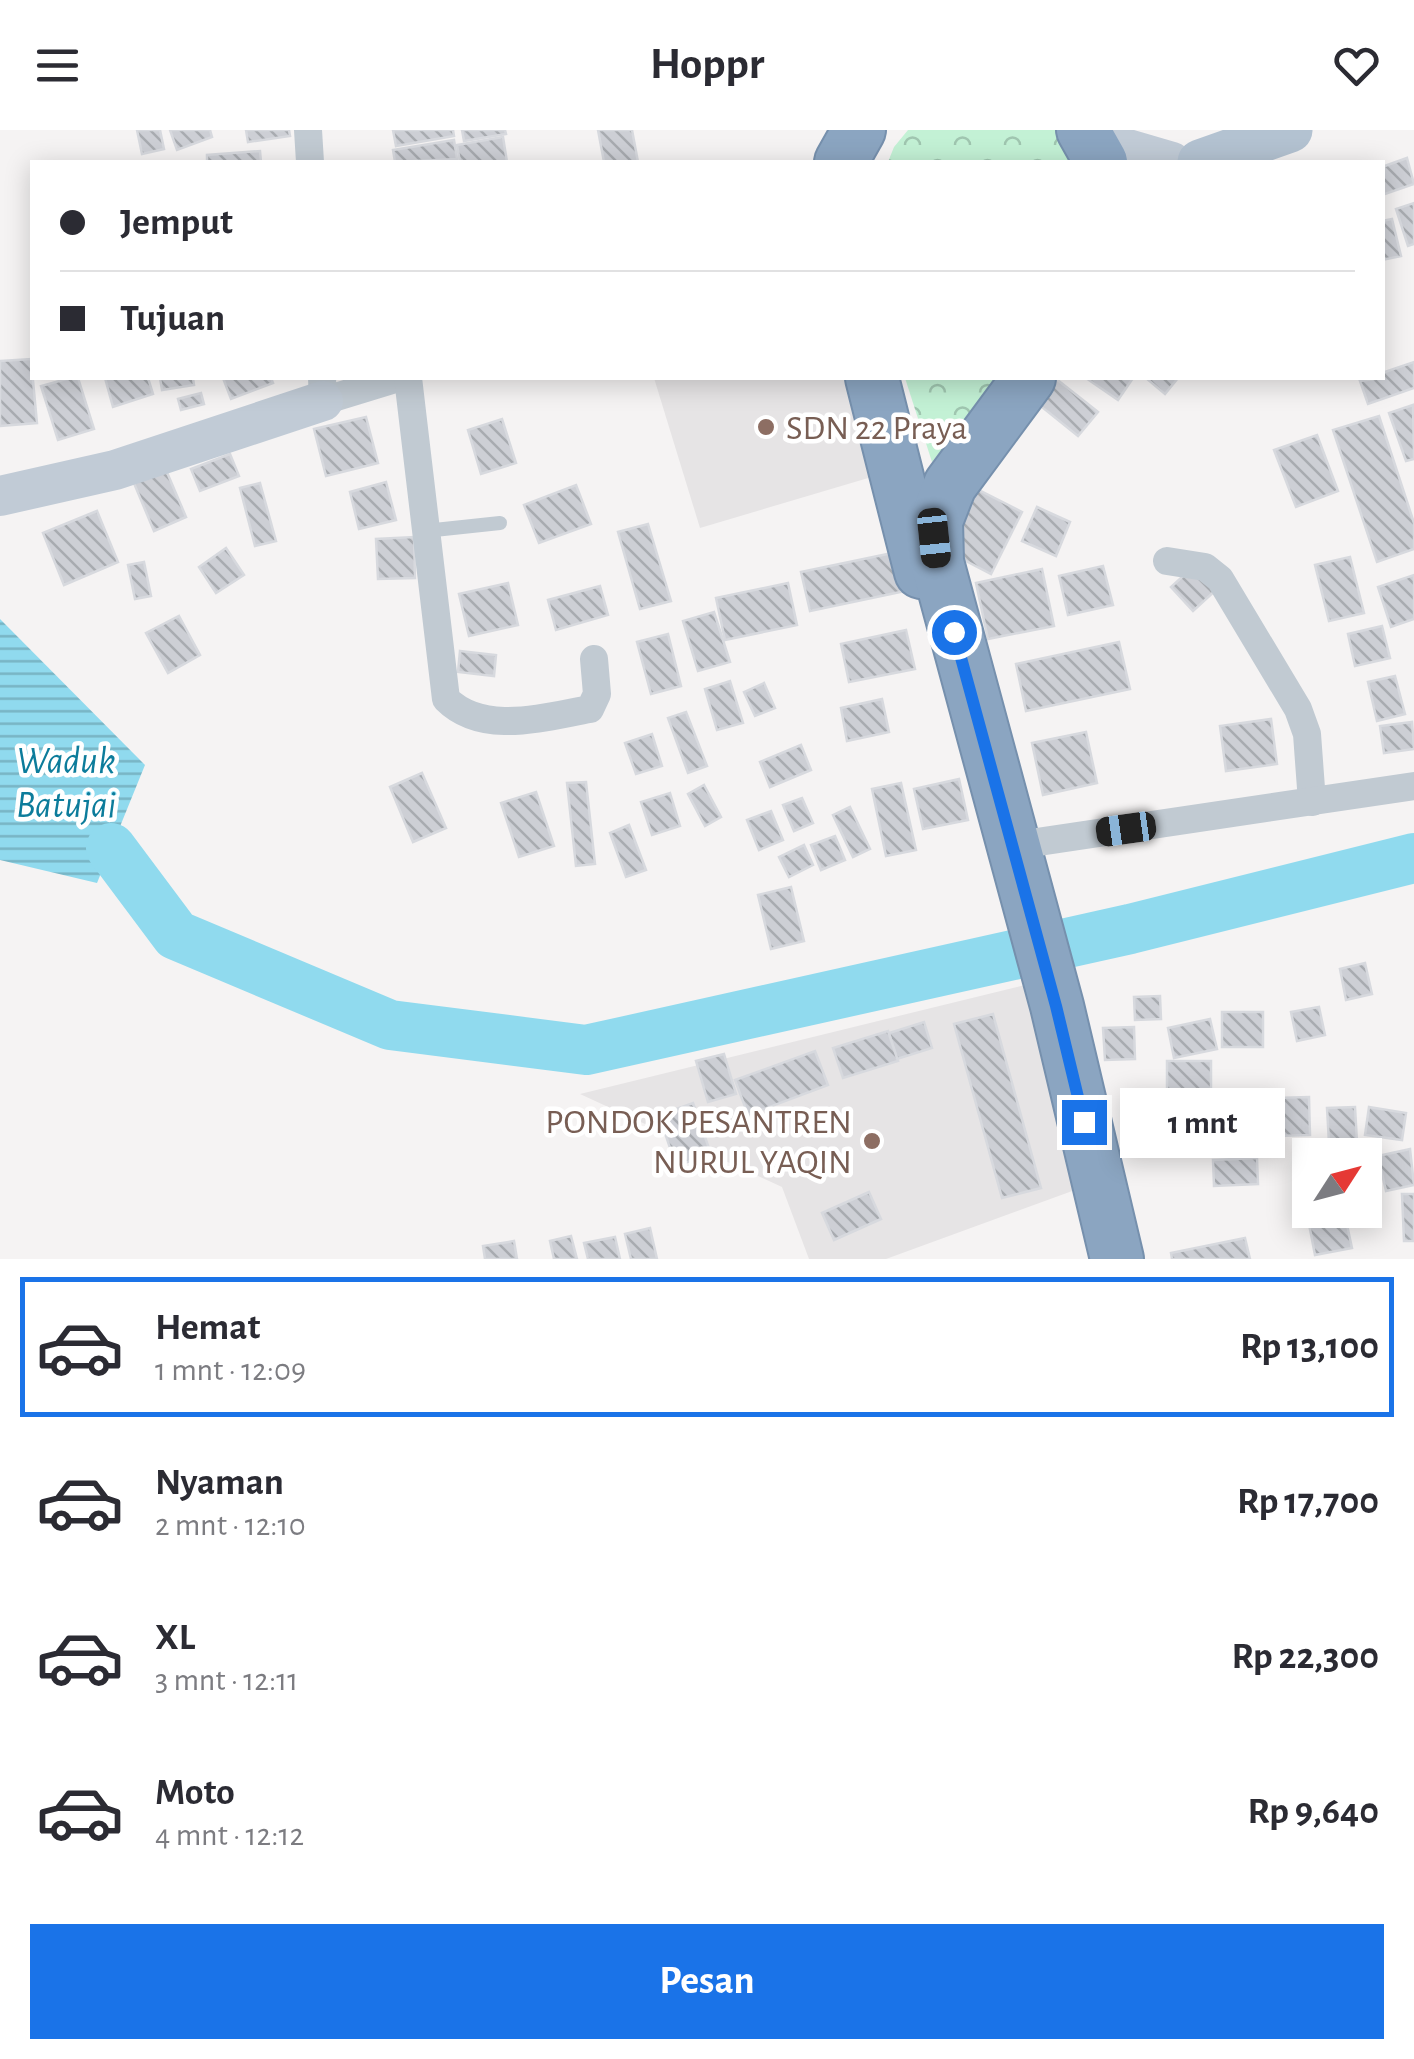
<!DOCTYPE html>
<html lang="id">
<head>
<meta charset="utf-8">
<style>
  :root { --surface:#fff; --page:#f2f2f3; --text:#2b2b33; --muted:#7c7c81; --line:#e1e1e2; --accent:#1a73e8 }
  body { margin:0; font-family:"Alegreya Sans",sans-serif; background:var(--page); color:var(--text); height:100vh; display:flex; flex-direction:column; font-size:38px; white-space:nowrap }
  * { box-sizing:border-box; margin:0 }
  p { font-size:32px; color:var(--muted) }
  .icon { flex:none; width:55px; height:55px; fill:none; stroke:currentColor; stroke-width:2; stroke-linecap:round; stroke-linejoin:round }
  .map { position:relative; height:1129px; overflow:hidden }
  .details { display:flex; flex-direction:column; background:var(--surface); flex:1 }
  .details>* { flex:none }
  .banner { position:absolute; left:30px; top:30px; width:1355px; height:220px; border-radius:0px; box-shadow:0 5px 25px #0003; display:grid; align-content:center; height:220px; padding:0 30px; background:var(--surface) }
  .needle { width:65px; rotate:54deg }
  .fabs { position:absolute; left:1292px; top:1008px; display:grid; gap:20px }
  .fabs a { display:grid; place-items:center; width:90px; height:90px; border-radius:0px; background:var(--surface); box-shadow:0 5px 25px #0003; font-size:50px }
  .end { position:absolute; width:45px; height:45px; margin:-22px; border:12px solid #1a73e8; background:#fff; box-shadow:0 0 0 5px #fff }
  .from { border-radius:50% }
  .bubble { position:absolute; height:70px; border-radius:0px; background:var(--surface); box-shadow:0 5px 25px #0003; font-size:32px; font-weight:700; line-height:70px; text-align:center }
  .car { position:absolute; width:30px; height:60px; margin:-30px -15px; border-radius:12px; box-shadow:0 0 8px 2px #0007; background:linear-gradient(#222 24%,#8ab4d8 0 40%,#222 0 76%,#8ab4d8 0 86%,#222 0) }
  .banner b { display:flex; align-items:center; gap:35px; height:95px; font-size:38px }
  .banner b+b { border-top:2px solid var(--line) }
  .banner i { width:25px; height:25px; background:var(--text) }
  ul { padding:18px 0 0; list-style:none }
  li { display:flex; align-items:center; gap:30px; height:140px; margin:0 20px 15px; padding:0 10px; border:5px solid transparent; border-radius:0px }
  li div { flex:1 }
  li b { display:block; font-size:38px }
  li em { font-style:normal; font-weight:700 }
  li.selected { border-color:var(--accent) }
  li>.icon { width:90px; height:90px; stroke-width:1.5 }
  .action { display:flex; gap:20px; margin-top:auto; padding:20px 30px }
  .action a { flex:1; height:115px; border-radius:0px; background:var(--accent); color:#fff; font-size:40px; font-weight:700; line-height:115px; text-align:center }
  header { display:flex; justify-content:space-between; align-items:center; height:130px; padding:0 30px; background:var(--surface); font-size:45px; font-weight:700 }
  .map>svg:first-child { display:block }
</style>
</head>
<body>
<header><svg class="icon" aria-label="menu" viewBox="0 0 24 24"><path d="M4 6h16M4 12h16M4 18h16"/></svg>Hoppr<svg class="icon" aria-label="heart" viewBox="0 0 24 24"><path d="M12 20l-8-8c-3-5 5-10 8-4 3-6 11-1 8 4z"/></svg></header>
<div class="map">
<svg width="1414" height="1129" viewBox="0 0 1414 1129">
  <defs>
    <pattern id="park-crowns" width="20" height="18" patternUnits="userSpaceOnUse" patternTransform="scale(2.5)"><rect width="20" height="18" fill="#c3f1d5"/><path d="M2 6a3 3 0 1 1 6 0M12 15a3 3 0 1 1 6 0" fill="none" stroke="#a0c6b0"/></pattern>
    <pattern id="water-rules" width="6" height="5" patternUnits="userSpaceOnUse" patternTransform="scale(2.5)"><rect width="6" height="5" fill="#90daee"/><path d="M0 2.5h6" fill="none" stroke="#78b4c4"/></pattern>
    <pattern id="building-back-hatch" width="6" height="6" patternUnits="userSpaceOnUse" patternTransform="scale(2.5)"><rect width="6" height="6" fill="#cdcfd5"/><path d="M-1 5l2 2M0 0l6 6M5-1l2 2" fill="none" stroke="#a8abb0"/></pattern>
  </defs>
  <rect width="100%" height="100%" fill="#f5f3f3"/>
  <g fill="#e6e4e5">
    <path d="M654,248H850L875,346L700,398Z"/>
    <path d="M1025,855L1075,1060L886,1129H809L782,1057L580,964Z"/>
  </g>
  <g fill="url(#park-crowns)">
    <path d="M908,0H1073L1093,32H888L894,17Z"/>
    <path d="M905,248H998L932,332Z"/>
  </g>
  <path fill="url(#water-rules)" d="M0,489L145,635L97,753L0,730Z"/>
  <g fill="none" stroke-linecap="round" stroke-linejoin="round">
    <path stroke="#90daee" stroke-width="50" d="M111,718L176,805L390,895L586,920L1130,799L1414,728"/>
  </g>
  <g fill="url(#building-back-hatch)" stroke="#d7d9de" stroke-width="2.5">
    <path d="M137,0H160L164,19L142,24Z"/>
    <path d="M170,0H210L212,7L177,20Z"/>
    <path d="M246,0H289L290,6L248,12Z"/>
    <path d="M393,0H453L454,6L396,16Z"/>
    <path d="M462,0H505L506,4L464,11Z"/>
    <path d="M598,0H632L638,32H604Z"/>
    <path d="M503,7L507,32H460L457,15Z"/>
    <path d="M454,10L457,29L395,32L393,20Z"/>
    <path d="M260,21L261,32H207V25Z"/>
    <path d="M1407,28L1414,54L1382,65V37Z"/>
    <path d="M1414,73V114L1408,116L1396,79Z"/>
    <path d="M1392,89L1401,126L1382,130V91Z"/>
    <path d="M31,229L37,293L0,296V231Z"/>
    <path d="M1414,232V258L1368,274L1360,251L1382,248V243Z"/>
    <path d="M70,248H78L94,299L58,310L41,256Z"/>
    <path d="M105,248H148L153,264L113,277Z"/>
    <path d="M160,248H193L194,255L162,260Z"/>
    <path d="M223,248H271L273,253L231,269Z"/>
    <path d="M1055,248L1098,282L1078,306L1032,269Z"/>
    <path d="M1086,248H1133L1118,270Z"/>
    <path d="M1146,248H1178L1165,264Z"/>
    <path d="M201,263L204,274L181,280L178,269Z"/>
    <path d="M1413,275L1414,329L1406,331L1389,283Z"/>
    <path d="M1379,286L1414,393V419L1377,432L1333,300Z"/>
    <path d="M366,287L378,333L326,346L314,299Z"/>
    <path d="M502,289L516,333L481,344L468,300Z"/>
    <path d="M1317,305L1338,361L1296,377L1274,320Z"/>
    <path d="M230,324L239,346L200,361L191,339Z"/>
    <path d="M163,333L186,387L154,401L131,346Z"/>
    <path d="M386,352L396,390L359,399L350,362Z"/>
    <path d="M260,353L276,411L255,416L240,358Z"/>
    <path d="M576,355L591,394L539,413L524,375Z"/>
    <path d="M975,358L1022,382L991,444L943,419Z"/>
    <path d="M1037,377L1070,392L1056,426L1022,411Z"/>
    <path d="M97,381L118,432L64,455L43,403Z"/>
    <path d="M648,394L671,471L640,479L618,402Z"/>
    <path d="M414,407L415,448L378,449L376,409Z"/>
    <path d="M226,418L244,445L216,463L199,437Z"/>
    <path d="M897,422L905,461L810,481L801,442Z"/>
    <path d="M1350,427L1364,483L1329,491L1315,435Z"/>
    <path d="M144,432L151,466L135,469L128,435Z"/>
    <path d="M1103,436L1113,475L1068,485L1059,446Z"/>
    <path d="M1194,436L1216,460L1193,481L1171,457Z"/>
    <path d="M1042,439L1054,496L988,509L976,453Z"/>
    <path d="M1414,445V489L1391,497L1378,457Z"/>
    <path d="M508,453L518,495L469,506L459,464Z"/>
    <path d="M788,453L797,495L725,510L716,468Z"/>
    <path d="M600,456L608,485L556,500L548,470Z"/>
    <path d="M714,482L730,532L698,541L683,491Z"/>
    <path d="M179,486L200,525L168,543L146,503Z"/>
    <path d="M1382,496L1390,528L1355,536L1348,504Z"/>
    <path d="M906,500L915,539L849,552L841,514Z"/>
    <path d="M668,504L681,556L651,564L637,512Z"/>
    <path d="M1119,512L1130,559L1026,581L1016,534Z"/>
    <path d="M460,521L496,525L494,546L458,542Z"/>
    <path d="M1395,546L1405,584L1377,591L1368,552Z"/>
    <path d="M730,551L743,593L717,600L705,559Z"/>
    <path d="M764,553L775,578L755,586L744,562Z"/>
    <path d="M882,569L889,602L847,611L841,578Z"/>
    <path d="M686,582L707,636L688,643L668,588Z"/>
    <path d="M1271,589L1277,634L1226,641L1220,596Z"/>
    <path d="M1412,592L1414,619L1384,623L1380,596Z"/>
    <path d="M1086,602L1097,653L1043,665L1032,613Z"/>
    <path d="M652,604L662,636L636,644L625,613Z"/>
    <path d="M801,615L811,640L770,657L760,632Z"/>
    <path d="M422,643L446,698L413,712L390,657Z"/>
    <path d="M959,649L968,690L923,699L914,659Z"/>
    <path d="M586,652L595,734L576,736L567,653Z"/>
    <path d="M901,653L916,720L886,726L872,659Z"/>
    <path d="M704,655L721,687L705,696L688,664Z"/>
    <path d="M536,662L554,716L519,727L501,673Z"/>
    <path d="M670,663L680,696L652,705L641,672Z"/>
    <path d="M802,668L813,693L794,701L783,675Z"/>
    <path d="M850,677L870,719L853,727L833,685Z"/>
    <path d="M771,681L783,710L759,720L747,690Z"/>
    <path d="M629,695L646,740L626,747L610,703Z"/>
    <path d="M835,706L845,730L821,740L811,715Z"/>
    <path d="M804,715L813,735L789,747L779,727Z"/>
    <path d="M791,757L804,811L771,819L758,765Z"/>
    <path d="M1365,833L1372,864L1346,870L1340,839Z"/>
    <path d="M1160,866L1161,889L1135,890L1134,867Z"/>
    <path d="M1319,877L1325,905L1297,911L1291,882Z"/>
    <rect x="1222" y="882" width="41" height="35"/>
    <path d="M993,884L1041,1058L1002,1068L954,894Z"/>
    <path d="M1210,889L1217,919L1174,928L1168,898Z"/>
    <path d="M924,892L932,918L897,929L889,903Z"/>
    <path d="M1134,897L1135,929L1105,930L1103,898Z"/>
    <path d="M888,901L898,931L843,948L833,918Z"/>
    <path d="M815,921L828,955L748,985L735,950Z"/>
    <path d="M724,924L736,964L708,972L696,931Z"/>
    <rect x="1167" y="931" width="44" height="36"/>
    <path d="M1309,967L1310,1005L1277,1006L1276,968Z"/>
    <path d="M1224,968L1246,969L1244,1010L1222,1009Z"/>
    <path d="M693,973L711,1024L676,1036L659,985Z"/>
    <path d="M1355,977L1357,1012L1329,1013L1327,978Z"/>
    <path d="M1369,977L1406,983L1402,1010L1365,1005Z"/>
    <path d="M1191,980L1199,1019L1178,1023L1170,984Z"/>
    <path d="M1410,1019L1414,1055L1386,1061L1378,1026Z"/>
    <path d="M1319,1022V1025H1310V1052H1296L1295,1023Z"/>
    <path d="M1368,1026L1380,1080L1359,1084L1358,1080H1365V1027Z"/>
    <path d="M1257,1028L1258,1054L1214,1056L1213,1030Z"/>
    <path d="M869,1062L881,1089L834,1110L822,1083Z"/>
    <path d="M1402,1064H1414V1111H1404Z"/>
    <path d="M1344,1081L1352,1118L1315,1125L1308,1089Z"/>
    <path d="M650,1098L657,1129H631L625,1104Z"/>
    <path d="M571,1106L577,1129H554L550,1111Z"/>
    <path d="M615,1107L620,1129H588L584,1113Z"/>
    <path d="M1245,1108L1250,1129H1172L1171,1123Z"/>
    <path d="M514,1111L517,1129H485L483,1116Z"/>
  </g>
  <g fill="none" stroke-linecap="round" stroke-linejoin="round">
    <g stroke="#7690ad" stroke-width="56">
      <g id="highway">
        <path d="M1083,0L1101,32"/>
        <path d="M841,32L859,0"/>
        <path d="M872,248L921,442"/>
        <path d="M1029,248L950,355L936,391L937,432L1057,876L1117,1129"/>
      </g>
    </g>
    <path stroke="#c1cad2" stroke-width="14" d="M425,401L500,393"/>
    <g stroke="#c1cad2" stroke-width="28">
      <path d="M308,0L310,32"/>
      <path d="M322,248L323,271L398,248"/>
      <path d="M408,248L446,569C483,606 544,587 590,579L597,564L594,529"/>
      <path d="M1167,431L1205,437L1220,449L1298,579L1307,604L1312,672"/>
      <path d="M1011,716L1414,656"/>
    </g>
    <g stroke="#c1cbd6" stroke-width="40">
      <path d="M1089,0L1121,17L1172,32"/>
      <path d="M0,366L115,340L323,271"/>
    </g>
    <path stroke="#b3c2d1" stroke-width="45" d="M1200,32L1290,0"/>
    <use href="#highway" stroke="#8ba5c1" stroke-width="52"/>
  </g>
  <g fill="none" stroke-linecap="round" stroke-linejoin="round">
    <path stroke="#1a73e8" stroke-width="12" d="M954,502L1056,876L1084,992"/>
  </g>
  <g fill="#8d6e63" stroke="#fff" stroke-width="4">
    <circle cx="766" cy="297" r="10"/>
    <circle cx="872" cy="1011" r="10"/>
  </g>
  <g text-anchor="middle" stroke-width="9" stroke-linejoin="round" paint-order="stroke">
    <g font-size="35" fill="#785e54" stroke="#fff" text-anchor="start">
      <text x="786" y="309">SDN 22 Praya</text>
      <text x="852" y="1003" text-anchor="end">PONDOK PESANTREN<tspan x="852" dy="40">NURUL YAQIN</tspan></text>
    </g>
    <g font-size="38" font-style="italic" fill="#0c7c9b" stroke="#fff">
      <text x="66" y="643">Waduk<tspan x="66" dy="44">Batujai</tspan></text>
    </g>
  </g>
</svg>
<div class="fabs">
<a><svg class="needle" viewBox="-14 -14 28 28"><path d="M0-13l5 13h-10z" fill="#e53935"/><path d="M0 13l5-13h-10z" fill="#7c7c81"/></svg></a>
</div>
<i class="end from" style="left:954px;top:502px"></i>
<i class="end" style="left:1084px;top:992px"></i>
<div class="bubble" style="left:1120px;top:958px;width:165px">1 mnt</div>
<i class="car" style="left:934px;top:408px;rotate:174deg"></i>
<i class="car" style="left:1126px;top:699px;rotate:262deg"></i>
<div class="banner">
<b><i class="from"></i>Jemput</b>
<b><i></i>Tujuan</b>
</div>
</div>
<section class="details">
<ul>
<li class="selected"><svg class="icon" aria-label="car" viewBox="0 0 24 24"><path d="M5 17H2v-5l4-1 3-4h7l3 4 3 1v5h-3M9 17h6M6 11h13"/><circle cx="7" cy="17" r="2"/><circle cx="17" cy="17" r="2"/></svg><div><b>Hemat</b><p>1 mnt · 12:09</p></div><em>Rp 13,100</em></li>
<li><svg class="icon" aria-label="car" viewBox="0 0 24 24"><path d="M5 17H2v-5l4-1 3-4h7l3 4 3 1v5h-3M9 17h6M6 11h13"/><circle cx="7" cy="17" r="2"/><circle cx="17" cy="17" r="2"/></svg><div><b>Nyaman</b><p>2 mnt · 12:10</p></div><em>Rp 17,700</em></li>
<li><svg class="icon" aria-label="car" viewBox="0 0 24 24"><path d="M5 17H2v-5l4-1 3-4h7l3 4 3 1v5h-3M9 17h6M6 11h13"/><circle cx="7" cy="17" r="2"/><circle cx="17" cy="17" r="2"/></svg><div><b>XL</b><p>3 mnt · 12:11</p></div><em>Rp 22,300</em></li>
<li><svg class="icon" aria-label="car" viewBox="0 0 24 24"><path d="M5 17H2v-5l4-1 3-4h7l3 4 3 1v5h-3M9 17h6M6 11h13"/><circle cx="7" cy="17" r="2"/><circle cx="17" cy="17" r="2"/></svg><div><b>Moto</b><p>4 mnt · 12:12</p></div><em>Rp 9,640</em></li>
</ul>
<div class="action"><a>Pesan</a></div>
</section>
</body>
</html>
